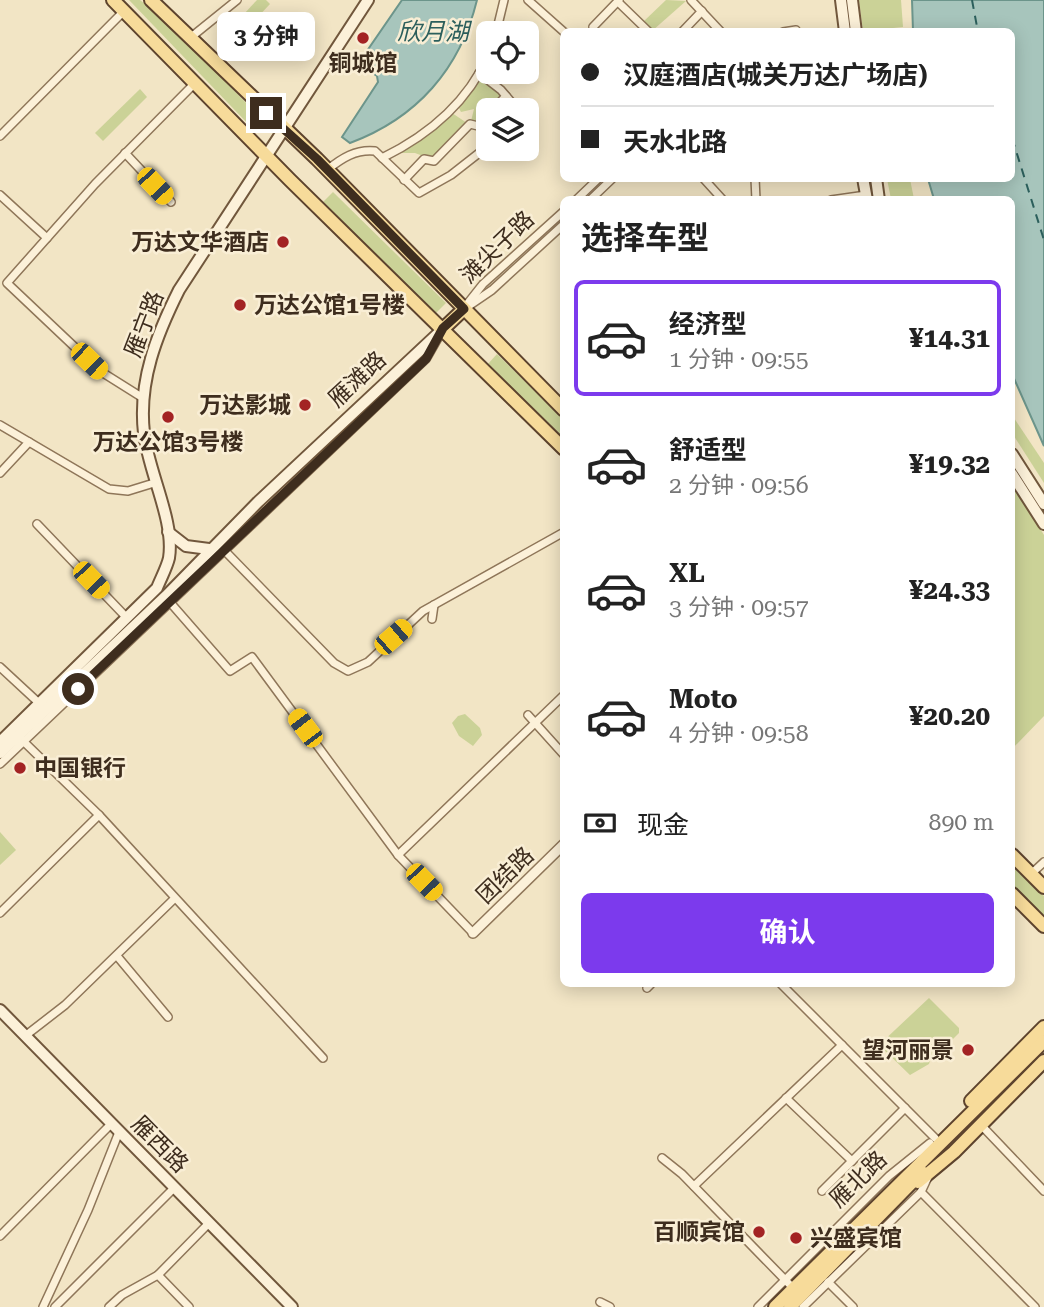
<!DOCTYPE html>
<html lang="zh">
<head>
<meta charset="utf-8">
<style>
  :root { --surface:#fff; --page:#f6f6f6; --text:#222; --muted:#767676; --line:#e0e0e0; --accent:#7c3aed }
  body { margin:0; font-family:"Roboto Serif","Noto Sans SC",serif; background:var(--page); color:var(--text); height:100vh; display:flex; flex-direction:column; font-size:26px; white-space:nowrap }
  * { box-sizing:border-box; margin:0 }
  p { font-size:23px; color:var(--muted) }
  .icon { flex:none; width:38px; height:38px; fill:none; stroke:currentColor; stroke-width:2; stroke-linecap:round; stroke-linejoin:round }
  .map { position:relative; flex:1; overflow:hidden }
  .panel { position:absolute; left:560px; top:196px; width:455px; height:791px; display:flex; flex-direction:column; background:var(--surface); border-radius:10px; box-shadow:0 4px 18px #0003 }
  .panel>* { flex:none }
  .guide { position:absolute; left:560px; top:28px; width:455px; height:154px; border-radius:10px; box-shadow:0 4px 18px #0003; display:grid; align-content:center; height:154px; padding:0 21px; background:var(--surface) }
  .controls { position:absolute; left:476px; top:21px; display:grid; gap:14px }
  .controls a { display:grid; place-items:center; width:63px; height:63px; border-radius:10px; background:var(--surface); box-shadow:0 4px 18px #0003; font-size:35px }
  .end { position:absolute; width:32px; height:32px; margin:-16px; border:9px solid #3e2d1e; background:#fff; box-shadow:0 0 0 4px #fff }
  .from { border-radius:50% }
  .bubble { position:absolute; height:49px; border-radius:10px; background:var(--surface); box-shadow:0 4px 18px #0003; font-size:23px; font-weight:700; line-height:49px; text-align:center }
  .car { position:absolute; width:21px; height:42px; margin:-21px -10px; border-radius:9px; box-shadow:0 0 5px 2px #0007; background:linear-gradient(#f5c518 24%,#345 0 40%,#f5c518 0 76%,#345 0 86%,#f5c518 0) }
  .guide b { display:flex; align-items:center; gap:24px; height:66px; font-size:26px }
  .guide b+b { border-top:2px solid var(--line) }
  .guide i { width:18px; height:18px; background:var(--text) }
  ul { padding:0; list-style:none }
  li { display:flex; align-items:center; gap:21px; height:116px; margin:0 14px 10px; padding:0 7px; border:4px solid transparent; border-radius:10px }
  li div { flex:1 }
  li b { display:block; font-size:26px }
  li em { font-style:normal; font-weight:700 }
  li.current { border-color:var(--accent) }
  li>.icon { width:63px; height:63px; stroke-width:1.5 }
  h2 { padding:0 21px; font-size:32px; line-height:84px }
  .pay { display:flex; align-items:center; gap:18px; height:77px; padding:0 21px; font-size:26px }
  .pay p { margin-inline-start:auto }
  .button { display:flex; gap:14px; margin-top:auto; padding:14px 21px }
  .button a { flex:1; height:80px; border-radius:10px; background:var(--accent); color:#fff; font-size:28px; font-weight:700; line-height:80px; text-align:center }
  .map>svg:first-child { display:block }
</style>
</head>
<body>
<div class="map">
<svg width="1044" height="1307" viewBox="0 0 1044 1307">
  <rect width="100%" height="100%" fill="#f2e5c5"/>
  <g fill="#cbd297">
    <path d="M129,0H140L167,22L261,118L252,128Z"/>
    <path d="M257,0H266L270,4L253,22L244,14Z"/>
    <path d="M666,0L686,1L652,31L643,22Z"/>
    <path d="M859,0H901L903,27L863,31Z"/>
    <path d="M482,77L503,96L477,124L471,121L474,109L461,112L458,106L478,78Z"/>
    <path d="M140,89L147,97L103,141L95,133Z"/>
    <path d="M452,113L467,123L431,159L415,153H401L428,135Z"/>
    <path d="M887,179H910L914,199H891Z"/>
    <path d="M333,192L446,303L436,313L323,202Z"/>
    <path d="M497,354L563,419V440L487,365Z"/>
    <path d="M1012,415L1044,463V483L1012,433Z"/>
    <path d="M1012,484L1044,535V716L1012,749Z"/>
    <path d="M465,714L480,728L482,735L473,746L459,736L452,723L458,716Z"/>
    <path d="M0,832L16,850L0,865Z"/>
    <path d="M1012,864L1044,896V917L1012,884Z"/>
    <path d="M929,998L959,1028V1033L938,1054L933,1050L929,1064L910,1075L879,1045Z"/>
  </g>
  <g fill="#a7c5bc" stroke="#6c958b" stroke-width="2">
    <path d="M402,0H477C460,69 417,118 350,143L342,137L378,82L377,76L358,64Z"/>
    <path d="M912,0H1044V446L1012,374V200L934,199L928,179L1012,178V32L913,31Z"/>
  </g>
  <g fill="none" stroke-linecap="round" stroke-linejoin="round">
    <g stroke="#2c5f5c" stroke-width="2" stroke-dasharray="9 7" stroke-linecap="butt">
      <path d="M972,0L978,32"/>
      <path d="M1012,138L1044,240"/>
    </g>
    <g stroke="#8f7659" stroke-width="10">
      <g id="minor">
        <path d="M528,0L564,32"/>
        <path d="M691,0L721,32"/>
        <path d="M618,2L649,32"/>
        <path d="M593,27L619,0"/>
        <path d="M682,32L702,11"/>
        <path d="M783,32L796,30"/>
        <path d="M496,33L504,0"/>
        <path d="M190,38L237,0"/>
        <path d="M479,73L501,90L518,110"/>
        <path d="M493,110L506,96"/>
        <path d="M0,136L124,11"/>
        <path d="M125,153L171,202"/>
        <path d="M382,158C427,136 467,103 488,56"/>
        <path d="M327,170C342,158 356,149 375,151L419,193L451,175L488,146"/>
        <path d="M703,178L723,200"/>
        <path d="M755,178L756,200"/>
        <path d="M404,180L424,159L434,161L470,124L478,126L488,115"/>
        <path d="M0,195L47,238"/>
        <path d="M576,200L599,178"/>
        <path d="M590,200L613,178"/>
        <path d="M831,200L866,195"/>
        <path d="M470,305L492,290L564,224"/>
        <path d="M464,308L483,284L564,211"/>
        <path d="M143,398L100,371L7,283L95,184L194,84"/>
        <path d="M0,425L29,442L0,473"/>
        <path d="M29,442L109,489L128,491L154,483"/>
        <path d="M37,524L127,618"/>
        <path d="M225,551L334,663L348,671L368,662L423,611L564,532"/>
        <path d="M168,600L230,671L252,657L398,855L473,933"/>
        <path d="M432,619L434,605"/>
        <path d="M0,667L40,704"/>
        <path d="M528,715L564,755"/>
        <path d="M20,738L99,815L323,1058"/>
        <path d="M0,764L426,359L438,338"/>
        <path d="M398,855L564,695"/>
        <path d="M1031,874L1044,862"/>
        <path d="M0,913L99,815"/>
        <path d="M117,956L168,1017"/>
        <path d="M781,984L935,1138"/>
        <path d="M647,988L651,984"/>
        <path d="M25,1036L65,1005L174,899"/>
        <path d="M786,1098L852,1161"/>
        <path d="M981,1125L1044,1191"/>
        <path d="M662,1158L682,1174L793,1288"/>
        <path d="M694,1186L842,1045"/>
        <path d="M822,1191L905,1108"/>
        <path d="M921,1192L1035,1307"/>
        <path d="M0,1236L111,1124"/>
        <path d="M158,1275L189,1307"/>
        <path d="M828,1282L853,1307"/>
        <path d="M600,1302L610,1307"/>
        <path d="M43,1307L88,1210L119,1132"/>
        <path d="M55,1307L174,1188"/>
        <path d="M109,1307L122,1295L158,1275L209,1223"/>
        <path d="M758,1307L889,1176L930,1143"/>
        <path d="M803,1307L921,1192L928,1177"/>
      </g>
    </g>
    <g stroke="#8f7659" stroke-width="12">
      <path id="tertiary" d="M473,933L564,844"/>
    </g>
    <g stroke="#71573c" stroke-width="14">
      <g id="secondary">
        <path d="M841,0L845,32"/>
        <path d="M852,0L856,32"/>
        <path d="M863,178L867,200"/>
        <path d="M876,178L879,200"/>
        <path d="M1012,454L1044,504"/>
        <path d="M1012,474L1044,524"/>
        <path d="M168,532L186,546L209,549"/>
        <path d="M0,742L157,588C161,578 167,567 169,558C175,521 148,471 144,433C138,381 157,334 179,290L368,0"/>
        <path d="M0,753L166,596L258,502L444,328"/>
        <path d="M0,1010L292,1307"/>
      </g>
    </g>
    <g stroke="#5d432d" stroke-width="16">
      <g id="primary">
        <path d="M113,0L290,180L564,449"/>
        <path d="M151,0L317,159L564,410"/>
        <path d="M444,328L464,309"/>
        <path d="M1012,855L1044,887"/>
        <path d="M1012,894L1044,926"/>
        <path d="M971,1101L1044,1027"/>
        <path d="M918,1182L954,1152L1044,1061"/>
        <path d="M775,1307L1044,1041"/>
        <path d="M790,1307L922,1172"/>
      </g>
    </g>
    <use href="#minor" stroke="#fcf1d9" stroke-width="7"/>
    <use href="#tertiary" stroke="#fcf1d9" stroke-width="9"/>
    <use href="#secondary" stroke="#fcf1d9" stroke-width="10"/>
    <use href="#primary" stroke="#f7db9a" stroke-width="12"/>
  </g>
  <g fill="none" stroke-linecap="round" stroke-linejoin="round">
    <path stroke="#3e2d1e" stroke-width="9" d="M78,689L426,359L443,328L464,309L317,159L266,113"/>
  </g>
  <g fill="#a32324" stroke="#f9eed5" stroke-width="2.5">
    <circle cx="363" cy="38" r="7"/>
    <circle cx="283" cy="242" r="7"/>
    <circle cx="240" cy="305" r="7"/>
    <circle cx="305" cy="405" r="7"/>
    <circle cx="168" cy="417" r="7"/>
    <circle cx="20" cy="768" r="7"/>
    <circle cx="968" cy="1050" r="7"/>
    <circle cx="759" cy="1232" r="7"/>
    <circle cx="796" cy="1238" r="7"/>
  </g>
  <g text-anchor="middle" stroke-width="5" stroke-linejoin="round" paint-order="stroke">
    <g font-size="23" font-weight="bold" fill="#3e2d1e" stroke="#f9eed5" text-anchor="end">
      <text x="363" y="71" text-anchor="middle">铜城馆</text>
      <text x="269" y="250">万达文华酒店</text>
      <text x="254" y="313" text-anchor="start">万达公馆1号楼</text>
      <text x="291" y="413">万达影城</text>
      <text x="168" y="450" text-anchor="middle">万达公馆3号楼</text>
      <text x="34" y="776" text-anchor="start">中国银行</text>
      <text x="954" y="1058">望河丽景</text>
      <text x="745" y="1240">百顺宾馆</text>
      <text x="810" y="1246" text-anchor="start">兴盛宾馆</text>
    </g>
    <g font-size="23" fill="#3e2d1e" stroke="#f9eed5">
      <text transform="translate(497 247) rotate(-44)" y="8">滩尖子路</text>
      <text transform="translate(144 324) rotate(-69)" y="8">雁宁路</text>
      <text transform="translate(357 379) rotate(-43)" y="8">雁滩路</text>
      <text transform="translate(505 875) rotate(-44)" y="8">团结路</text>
      <text transform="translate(160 1144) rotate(45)" y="8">雁西路</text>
      <text transform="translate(858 1179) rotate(-44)" y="8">雁北路</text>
    </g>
    <g font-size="24" font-style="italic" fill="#2c5f5c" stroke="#f9eed5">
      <text x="433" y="40">欣月湖</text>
    </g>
  </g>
</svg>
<div class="controls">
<a><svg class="icon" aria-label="locate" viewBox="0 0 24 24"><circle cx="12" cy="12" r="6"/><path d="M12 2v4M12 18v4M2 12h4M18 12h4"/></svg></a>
<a><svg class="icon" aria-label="layers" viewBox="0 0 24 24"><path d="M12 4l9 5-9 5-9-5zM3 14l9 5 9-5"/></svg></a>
</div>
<i class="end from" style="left:78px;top:689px"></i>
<i class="end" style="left:266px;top:113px"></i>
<div class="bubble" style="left:217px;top:12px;width:98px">3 分钟</div>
<i class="car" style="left:155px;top:186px;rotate:137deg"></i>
<i class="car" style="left:89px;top:361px;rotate:134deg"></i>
<i class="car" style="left:91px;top:580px;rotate:136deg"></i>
<i class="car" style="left:393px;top:637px;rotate:49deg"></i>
<i class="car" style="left:305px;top:728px;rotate:323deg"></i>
<i class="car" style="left:424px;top:882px;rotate:136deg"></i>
<div class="guide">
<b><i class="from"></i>汉庭酒店(城关万达广场店)</b>
<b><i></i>天水北路</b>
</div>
<section class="panel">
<h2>选择车型</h2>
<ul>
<li class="current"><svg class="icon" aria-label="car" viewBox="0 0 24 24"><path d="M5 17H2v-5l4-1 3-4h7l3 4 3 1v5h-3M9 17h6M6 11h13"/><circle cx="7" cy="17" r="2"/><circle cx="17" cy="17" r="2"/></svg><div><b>经济型</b><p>1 分钟 · 09:55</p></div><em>¥14.31</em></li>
<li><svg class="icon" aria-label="car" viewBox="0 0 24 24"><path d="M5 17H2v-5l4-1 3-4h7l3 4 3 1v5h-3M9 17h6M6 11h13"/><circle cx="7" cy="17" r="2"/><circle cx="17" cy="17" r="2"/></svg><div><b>舒适型</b><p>2 分钟 · 09:56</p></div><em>¥19.32</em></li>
<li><svg class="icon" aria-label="car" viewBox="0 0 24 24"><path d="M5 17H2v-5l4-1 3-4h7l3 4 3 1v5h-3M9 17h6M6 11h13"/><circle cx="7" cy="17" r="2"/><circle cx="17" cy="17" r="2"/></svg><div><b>XL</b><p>3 分钟 · 09:57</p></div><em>¥24.33</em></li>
<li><svg class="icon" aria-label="car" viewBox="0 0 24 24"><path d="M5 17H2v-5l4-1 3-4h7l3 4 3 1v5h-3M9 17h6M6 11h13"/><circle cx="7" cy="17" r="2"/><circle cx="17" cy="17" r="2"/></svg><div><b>Moto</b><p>4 分钟 · 09:58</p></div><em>¥20.20</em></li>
</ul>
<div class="pay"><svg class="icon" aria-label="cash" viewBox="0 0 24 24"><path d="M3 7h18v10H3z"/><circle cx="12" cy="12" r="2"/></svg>现金<p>890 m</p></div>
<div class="button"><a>确认</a></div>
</section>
</div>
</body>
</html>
